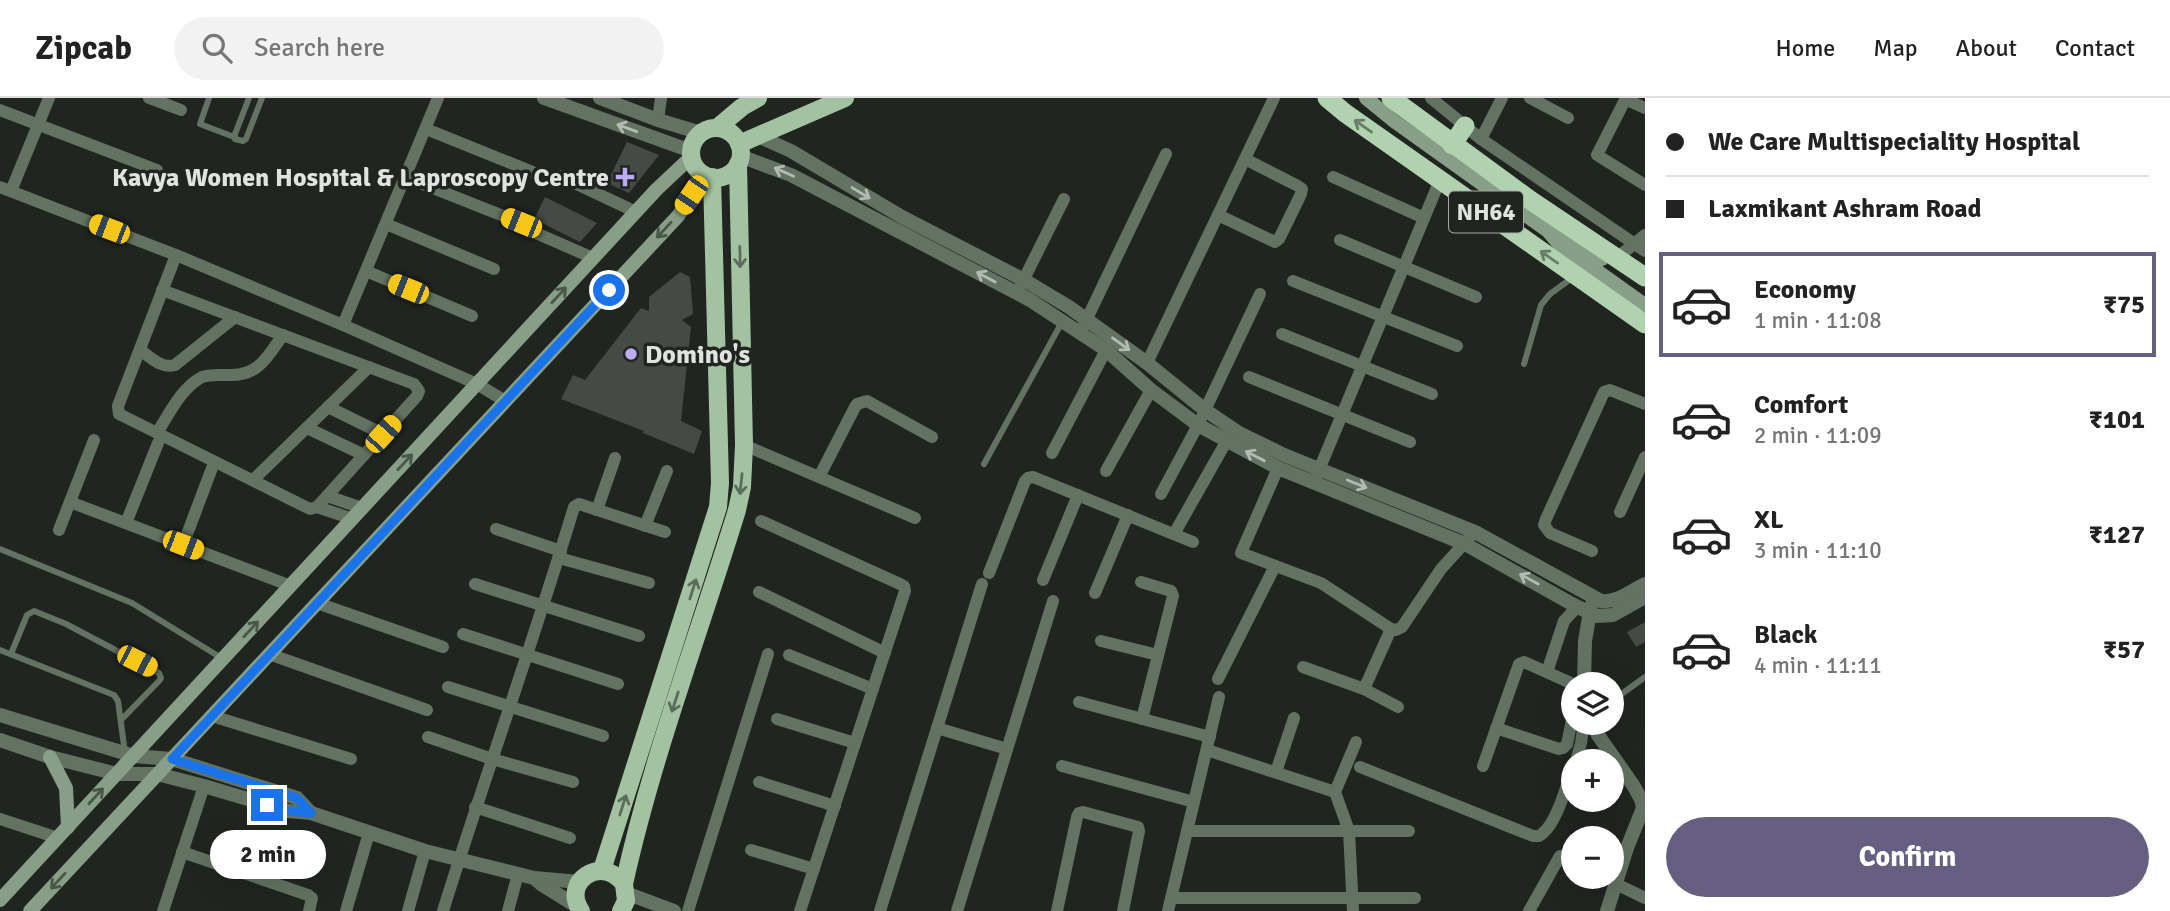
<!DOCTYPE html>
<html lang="en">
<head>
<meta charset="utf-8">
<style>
  :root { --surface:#fff; --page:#f2f2f2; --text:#222; --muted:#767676; --line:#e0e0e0; --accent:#675f81 }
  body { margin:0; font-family:Signika,sans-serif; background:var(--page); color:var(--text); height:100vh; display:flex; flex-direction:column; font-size:26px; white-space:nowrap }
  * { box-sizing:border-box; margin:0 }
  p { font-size:23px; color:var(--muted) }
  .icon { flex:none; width:38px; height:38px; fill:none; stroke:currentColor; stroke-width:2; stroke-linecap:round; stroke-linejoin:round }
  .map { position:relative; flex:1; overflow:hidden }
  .details { display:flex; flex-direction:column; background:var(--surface); width:525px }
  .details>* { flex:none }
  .top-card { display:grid; align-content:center; height:154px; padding:0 21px; background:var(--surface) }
  .controls { position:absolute; left:1561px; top:574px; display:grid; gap:14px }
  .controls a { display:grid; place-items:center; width:63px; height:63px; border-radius:50%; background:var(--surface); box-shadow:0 7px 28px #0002; font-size:35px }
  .end { position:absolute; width:32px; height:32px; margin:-16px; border:9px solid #1a73e8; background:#fff; box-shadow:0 0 0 4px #fff }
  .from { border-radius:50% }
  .bubble { position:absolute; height:49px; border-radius:24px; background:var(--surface); box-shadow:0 7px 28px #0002; font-size:23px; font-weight:700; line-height:49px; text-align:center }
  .car { position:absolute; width:21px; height:42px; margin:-21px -10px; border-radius:9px; box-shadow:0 0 5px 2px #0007; background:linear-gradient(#f5c518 24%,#345 0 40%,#f5c518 0 76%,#345 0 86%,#f5c518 0) }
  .top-card b { display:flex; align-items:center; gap:24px; height:66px; font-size:26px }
  .top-card b+b { border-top:2px solid var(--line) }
  .top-card i { width:18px; height:18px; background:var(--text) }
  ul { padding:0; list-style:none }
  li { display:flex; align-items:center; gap:21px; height:105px; margin:0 14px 10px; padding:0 7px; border:4px solid transparent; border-radius:0px }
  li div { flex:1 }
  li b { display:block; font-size:26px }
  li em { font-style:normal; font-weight:700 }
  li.active { border-color:var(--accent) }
  li>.icon { width:63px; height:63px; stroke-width:1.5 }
  .primary-button { display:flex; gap:14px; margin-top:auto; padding:14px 21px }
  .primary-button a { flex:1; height:80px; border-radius:42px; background:var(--accent); color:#fff; font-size:28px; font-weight:700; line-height:80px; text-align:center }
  header { display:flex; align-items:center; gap:42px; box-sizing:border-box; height:98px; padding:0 35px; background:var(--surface); border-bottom:2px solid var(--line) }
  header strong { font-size:33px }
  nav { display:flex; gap:38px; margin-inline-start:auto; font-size:24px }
  .search { width:490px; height:63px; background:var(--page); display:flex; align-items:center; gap:18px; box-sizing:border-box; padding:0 24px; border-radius:38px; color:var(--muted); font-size:26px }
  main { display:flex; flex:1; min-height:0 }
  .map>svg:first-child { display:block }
</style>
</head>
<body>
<header>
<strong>Zipcab</strong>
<div class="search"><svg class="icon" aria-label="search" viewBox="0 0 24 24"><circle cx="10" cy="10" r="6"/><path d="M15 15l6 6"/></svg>Search here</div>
<nav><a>Home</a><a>Map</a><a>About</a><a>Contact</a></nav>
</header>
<main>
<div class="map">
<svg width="1645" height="813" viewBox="0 0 1645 813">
  <rect width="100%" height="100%" fill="#202520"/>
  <g fill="#454a45">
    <path d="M627,44L659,57L629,95L607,85Z"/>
    <path d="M545,99L597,125L580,144L534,121Z"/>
    <path d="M680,174L690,179L693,216L682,222L691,229L681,323L702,333L694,356L643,335L644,333L561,301L573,277L585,282L641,210L649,213V199Z"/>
    <path d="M1645,524V544L1636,549L1627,534Z"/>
  </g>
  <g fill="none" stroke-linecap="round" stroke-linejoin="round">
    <g stroke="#637263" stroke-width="6">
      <path d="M209,0L200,26L234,39"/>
      <path d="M249,0L235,36V41L243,43L246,41L262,0"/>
      <path d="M1524,266L1541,207L1550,196L1572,180"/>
      <path d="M984,366L1062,224"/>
      <path d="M0,451L132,505L223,561"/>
      <path d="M0,552L114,597L118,603L125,655"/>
      <path d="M11,556L27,517L34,513L66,526L159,575L161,580L159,583L121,622"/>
      <path d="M1612,603L1645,579"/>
    </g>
    <g stroke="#637263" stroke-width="12">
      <path d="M149,0L181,12"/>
      <path d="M1431,0L1481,41L1645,153"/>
      <path d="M1530,0L1568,20"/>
      <path d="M1626,0L1597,57L1645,87"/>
      <path d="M1625,1L1645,10"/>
      <path d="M0,12L157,72"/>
      <path d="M658,22L661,0"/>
      <path d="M426,31L540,77"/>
      <path d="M1481,41L1502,0"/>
      <path d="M560,78L636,114"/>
      <path d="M405,79L521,125"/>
      <path d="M1333,79L1424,120"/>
      <path d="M0,89L176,157L343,227L477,286L505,303"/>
      <path d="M11,93L49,0"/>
      <path d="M1218,117L1275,144L1279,141L1301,96L1302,91L1298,88L1245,61"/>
      <path d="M386,126L494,171"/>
      <path d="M529,132L593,160"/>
      <path d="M1340,142L1476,199"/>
      <path d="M1617,160L1645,137"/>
      <path d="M366,173L472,218"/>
      <path d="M1293,183L1457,248"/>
      <path d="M162,192L414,286L419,293L417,298L327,398L317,409L310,411L119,316L118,308L176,157"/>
      <path d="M1017,195L1064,101"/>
      <path d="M343,227L438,0"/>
      <path d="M1083,229L1166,56"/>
      <path d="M1282,236L1432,296"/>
      <path d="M140,252C150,259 161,271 175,267L235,219"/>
      <path d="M1147,265L1274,0"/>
      <path d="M1249,279L1410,344"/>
      <path d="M328,309L383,336"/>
      <path d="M307,330L364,357"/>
      <path d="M157,335C169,316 181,290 202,279C209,276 220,277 229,277C259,278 267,259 283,237"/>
      <path d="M744,347L915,420"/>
      <path d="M1052,355L1106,252"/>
      <path d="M1278,370L1241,455L1321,485L1391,531L1396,532L1402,529L1441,471L1470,439"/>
      <path d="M1106,373L1151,292"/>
      <path d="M819,379L855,309L857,306L867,303L932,339"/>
      <path d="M1316,379L1440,82"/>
      <path d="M253,382L369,269"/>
      <path d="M1161,396L1198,327L1260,196"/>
      <path d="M327,398L362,410"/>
      <path d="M70,404L291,488"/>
      <path d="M317,409L353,421"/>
      <path d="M597,412L615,360"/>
      <path d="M1620,414L1645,359"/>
      <path d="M761,423L900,486L904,488L905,493L800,813"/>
      <path d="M126,425L158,345"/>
      <path d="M645,428L667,373"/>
      <path d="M496,431L561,453"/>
      <path d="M59,432L94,342"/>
      <path d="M1174,436L1226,344"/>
      <path d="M183,447L212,370"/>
      <path d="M1592,453L1550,435L1544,427L1546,421L1604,294L1610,292L1645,306"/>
      <path d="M559,460L649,485"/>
      <path d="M989,475L1025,383L1028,380L1033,379L1193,444"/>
      <path d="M1043,482L1078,397"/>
      <path d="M1141,484L1171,493L1173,498L1142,621"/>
      <path d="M475,486L639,538"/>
      <path d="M759,494L885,555"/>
      <path d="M1095,495L1128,417"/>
      <path d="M317,505L443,549"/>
      <path d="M1391,531L1364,591L1398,609"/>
      <path d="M463,536L618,586"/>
      <path d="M1101,543L1158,557"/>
      <path d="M269,556L427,612"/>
      <path d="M789,557L873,591"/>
      <path d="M1303,569L1364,591"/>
      <path d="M1547,574L1564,523L1577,509"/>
      <path d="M1218,581L1275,468"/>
      <path d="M448,589L603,638"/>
      <path d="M1079,604L1210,639"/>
      <path d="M212,618L351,661"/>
      <path d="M777,621L855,645"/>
      <path d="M937,630L1007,651"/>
      <path d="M1496,630L1559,651L1563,650L1567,646L1573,617"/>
      <path d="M428,639L492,661L573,684"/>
      <path d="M1207,652L1335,694L1349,733L1353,813"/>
      <path d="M1576,663L1581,645L1584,625"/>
      <path d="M1062,668L1194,704"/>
      <path d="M1483,668L1519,566L1524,564L1573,586"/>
      <path d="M1360,669L1533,738C1538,738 1539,739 1543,735C1557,724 1567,686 1573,669"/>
      <path d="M1276,674L1294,620"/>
      <path d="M759,684L835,708"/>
      <path d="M1335,694L1356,644"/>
      <path d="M475,709L570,740"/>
      <path d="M0,721L58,740"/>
      <path d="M1187,733H1409"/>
      <path d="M751,752L814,771"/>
      <path d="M182,754L308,797L312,800L309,813"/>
      <path d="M1616,786L1645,800"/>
      <path d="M1171,800H1415"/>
      <path d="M163,813L204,688"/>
      <path d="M346,813L369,735"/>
      <path d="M408,813L425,753"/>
      <path d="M443,813C485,678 533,545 574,409L579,406L665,434"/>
      <path d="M508,813L518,776"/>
      <path d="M688,813L768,556"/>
      <path d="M880,813L982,486"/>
      <path d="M957,813L1053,503"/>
      <path d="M1057,813L1077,719L1079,715L1083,714L1138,729L1139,733L1123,813"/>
      <path d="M1168,813L1219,599"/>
      <path d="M1529,813L1560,758"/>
    </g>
    <g stroke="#637263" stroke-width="14">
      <path d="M544,0L691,53"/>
      <path d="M600,0L658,22L701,35"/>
      <path d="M758,38L791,53L902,119L1024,182L1069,209L1147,265L1205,312L1239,335L1284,357L1475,434L1601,503C1617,505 1631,493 1645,486"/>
      <path d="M740,58L791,77L1030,202L1106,252L1151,292L1198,327L1278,370L1465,446L1572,506L1596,518L1613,517L1645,499"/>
      <path d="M1584,586L1585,543L1591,508"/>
      <path d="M0,617L134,658L172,661L297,700L311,715"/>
      <path d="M1592,625L1598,637L1633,687L1641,701L1643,710L1627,750L1607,813"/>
      <path d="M0,642L50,659L117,676H157L204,688L288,713L311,715L425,753L534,780L541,786L578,809"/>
      <path d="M534,780L580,784"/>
      <path d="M626,795L674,813"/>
    </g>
    <g stroke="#879f87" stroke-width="14">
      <path d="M1366,0L1394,23L1548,133L1558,145L1645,207"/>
      <path d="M1548,133L1564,137L1602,161"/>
      <path d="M50,659L66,690L68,729"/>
      <path d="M0,802L656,92L691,59"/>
      <path d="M30,813L678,118L705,77"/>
    </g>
    <g stroke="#a3c2a2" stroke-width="18">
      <path d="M717,30L742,9L758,0"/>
      <circle cx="716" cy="55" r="25"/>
      <path d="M739,46L845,0"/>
      <path d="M602,772L718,409L720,385L712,79"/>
      <path d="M624,786C652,659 699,536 737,412L742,389L744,347L738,66"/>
      <path d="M581,813C561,784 601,756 624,786L626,803L621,813"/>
    </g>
    <g stroke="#b0d2af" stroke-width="19">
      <path d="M1327,0L1345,15L1645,226"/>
      <path d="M1391,0L1530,102L1645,179"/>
      <path d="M1452,47L1465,28"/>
    </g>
  </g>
  <defs><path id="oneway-shaft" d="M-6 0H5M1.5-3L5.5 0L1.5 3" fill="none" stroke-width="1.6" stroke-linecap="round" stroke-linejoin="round" transform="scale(1.75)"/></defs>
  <g stroke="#687c68">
    <use href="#oneway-shaft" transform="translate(1363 28) rotate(-145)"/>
    <use href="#oneway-shaft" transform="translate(1549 159) rotate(-145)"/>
  </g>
  <g stroke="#b4bbb4">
    <use href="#oneway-shaft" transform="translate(627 30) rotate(-160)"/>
    <use href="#oneway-shaft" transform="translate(784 74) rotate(-156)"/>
    <use href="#oneway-shaft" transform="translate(861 95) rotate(31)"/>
    <use href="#oneway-shaft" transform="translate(986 179) rotate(-152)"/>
    <use href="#oneway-shaft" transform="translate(1121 246) rotate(36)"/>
    <use href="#oneway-shaft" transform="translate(1255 358) rotate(-153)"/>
    <use href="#oneway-shaft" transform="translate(1357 386) rotate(22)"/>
    <use href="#oneway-shaft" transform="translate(1529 481) rotate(-151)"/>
  </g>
  <g stroke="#495649">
    <use href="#oneway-shaft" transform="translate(664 132) rotate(133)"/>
    <use href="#oneway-shaft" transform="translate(559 197) rotate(-47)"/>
    <use href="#oneway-shaft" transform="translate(405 364) rotate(-47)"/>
    <use href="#oneway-shaft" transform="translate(251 531) rotate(-47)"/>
    <use href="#oneway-shaft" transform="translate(96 698) rotate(-47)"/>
    <use href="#oneway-shaft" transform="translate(58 783) rotate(133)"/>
  </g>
  <g stroke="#5b6c5a">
    <use href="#oneway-shaft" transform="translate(740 159) rotate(89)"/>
    <use href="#oneway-shaft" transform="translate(741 386) rotate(96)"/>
    <use href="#oneway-shaft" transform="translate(693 491) rotate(-72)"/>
    <use href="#oneway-shaft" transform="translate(675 604) rotate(108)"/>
    <use href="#oneway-shaft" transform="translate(623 707) rotate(-72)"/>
  </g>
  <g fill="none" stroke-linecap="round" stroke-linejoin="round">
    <path stroke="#1a73e8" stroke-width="9" d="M267,707L288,713L311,715L297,700L172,661L609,192"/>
  </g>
  <g fill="#bcaaf6" stroke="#202520" stroke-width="2.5">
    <path d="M621.5 68.5h7v7h7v7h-7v7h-7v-7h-7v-7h7z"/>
    <circle cx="631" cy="256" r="7"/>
  </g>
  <g text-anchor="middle" stroke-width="7" stroke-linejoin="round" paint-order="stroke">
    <rect fill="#202520" stroke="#a6aaa6" stroke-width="2" x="1449" y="93.5" width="74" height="41" rx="5"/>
    <g font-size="24" font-weight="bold" fill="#e0e3e0">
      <text x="1486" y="122">NH64</text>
    </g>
    <g font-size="26" font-weight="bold" fill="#e0e3e0" stroke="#202520" text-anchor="end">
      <text x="609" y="88">Kavya Women Hospital &amp; Laproscopy Centre</text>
      <text x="645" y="265" text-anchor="start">Domino's</text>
    </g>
  </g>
</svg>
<div class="controls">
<a><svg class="icon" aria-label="layers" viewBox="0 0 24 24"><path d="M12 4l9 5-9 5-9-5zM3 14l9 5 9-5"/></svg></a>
<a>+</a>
<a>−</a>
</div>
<i class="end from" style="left:609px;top:192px"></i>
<i class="end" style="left:267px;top:707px"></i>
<div class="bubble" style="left:210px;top:732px;width:116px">2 min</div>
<i class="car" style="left:691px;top:97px;rotate:214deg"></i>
<i class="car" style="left:521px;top:125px;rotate:292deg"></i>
<i class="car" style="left:109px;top:131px;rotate:291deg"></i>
<i class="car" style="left:408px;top:191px;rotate:292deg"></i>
<i class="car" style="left:383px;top:336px;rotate:42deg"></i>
<i class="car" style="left:183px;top:447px;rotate:111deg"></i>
<i class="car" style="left:137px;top:563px;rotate:117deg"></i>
</div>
<section class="details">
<div class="top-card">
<b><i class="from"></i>We Care Multispeciality Hospital</b>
<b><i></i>Laxmikant Ashram Road</b>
</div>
<ul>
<li class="active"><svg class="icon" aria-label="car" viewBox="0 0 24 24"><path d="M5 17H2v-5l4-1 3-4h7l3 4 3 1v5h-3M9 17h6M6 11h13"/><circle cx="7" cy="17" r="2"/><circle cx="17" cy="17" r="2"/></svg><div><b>Economy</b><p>1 min · 11:08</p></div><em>₹75</em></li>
<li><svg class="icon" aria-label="car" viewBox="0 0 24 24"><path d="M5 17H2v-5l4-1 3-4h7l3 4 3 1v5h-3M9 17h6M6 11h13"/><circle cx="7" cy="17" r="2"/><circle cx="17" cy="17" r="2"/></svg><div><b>Comfort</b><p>2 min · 11:09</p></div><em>₹101</em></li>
<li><svg class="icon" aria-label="car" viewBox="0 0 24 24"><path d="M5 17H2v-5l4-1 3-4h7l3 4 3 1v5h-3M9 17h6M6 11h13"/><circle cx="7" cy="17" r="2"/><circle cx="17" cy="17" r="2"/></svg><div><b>XL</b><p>3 min · 11:10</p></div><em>₹127</em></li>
<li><svg class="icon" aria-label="car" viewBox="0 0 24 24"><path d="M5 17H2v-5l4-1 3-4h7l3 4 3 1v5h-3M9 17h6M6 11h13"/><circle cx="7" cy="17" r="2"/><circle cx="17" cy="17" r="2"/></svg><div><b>Black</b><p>4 min · 11:11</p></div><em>₹57</em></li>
</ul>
<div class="primary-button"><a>Confirm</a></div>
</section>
</main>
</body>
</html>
